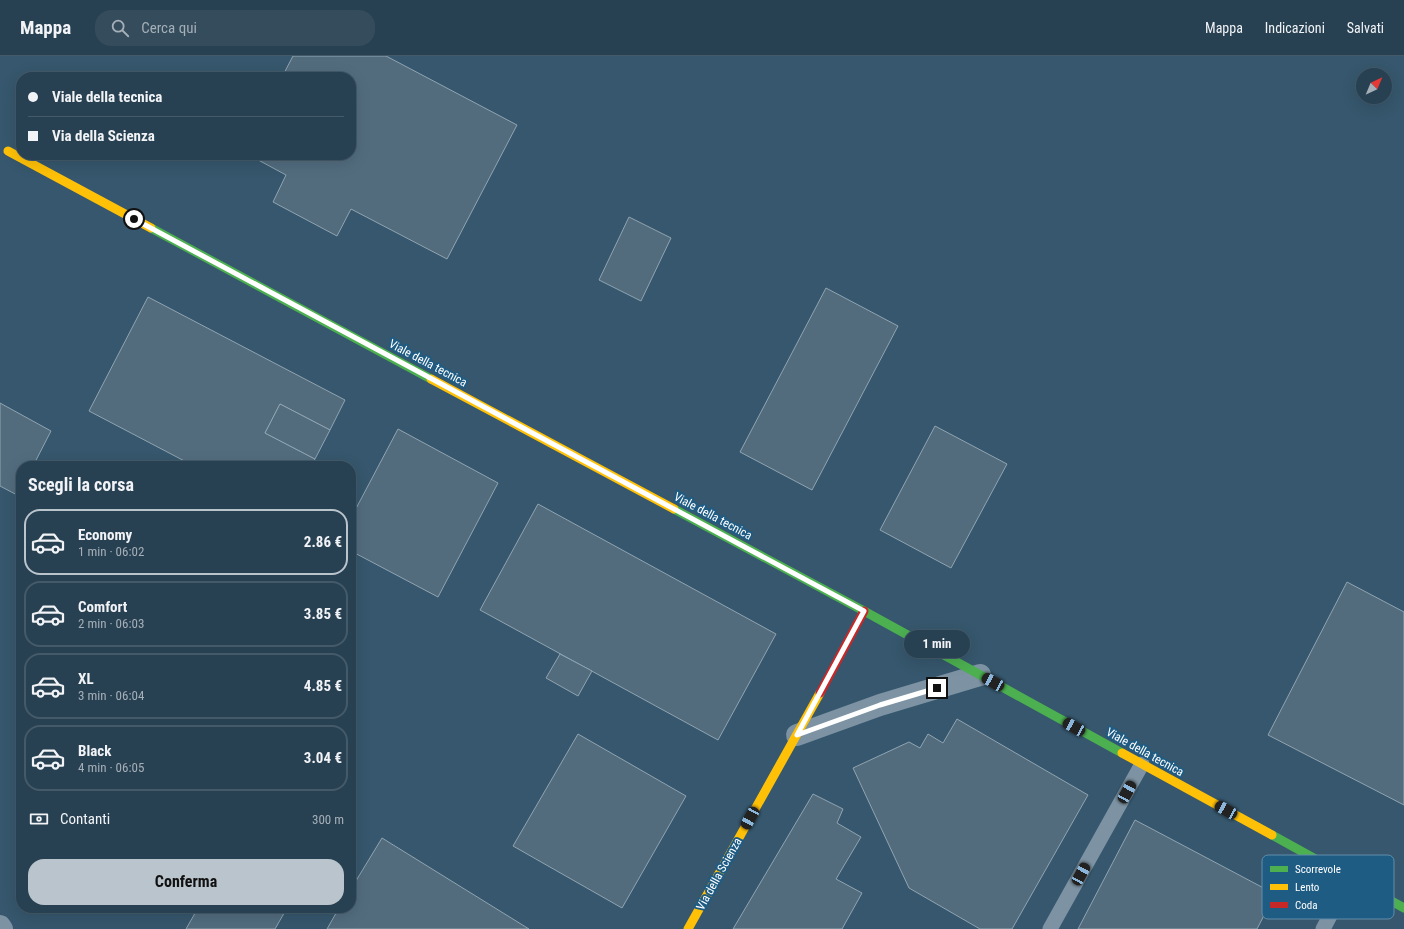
<!DOCTYPE html>
<html lang="it">
<head>
<meta charset="utf-8">
<style>
  :root { --surface:#284152; --page:#344c5c; --text:#f1f3f6; --muted:#a5afb8; --line:#445a69; --accent:#b9c4cc }
  body { margin:0; font-family:"Roboto Condensed",sans-serif; background:var(--page); color:var(--text); height:100vh; display:flex; flex-direction:column; font-size:15px; white-space:nowrap }
  * { box-sizing:border-box; margin:0 }
  p { font-size:13px; color:var(--muted) }
  .icon { flex:none; width:22px; height:22px; fill:none; stroke:currentColor; stroke-width:2; stroke-linecap:round; stroke-linejoin:round }
  .map { position:relative; flex:1; overflow:hidden }
  .panel { position:absolute; left:16px; top:405px; width:340px; height:452px; display:flex; flex-direction:column; background:var(--surface); border-radius:16px; box-shadow:0 4px 16px #0002,0 0 0 1px var(--line) }
  .panel>* { flex:none }
  .banner { position:absolute; left:16px; top:16px; width:340px; height:88px; border-radius:16px; box-shadow:0 4px 16px #0002,0 0 0 1px var(--line); display:grid; align-content:center; height:88px; padding:0 12px; background:var(--surface) }
  .needle { width:26px; rotate:44deg }
  .controls { position:absolute; left:1356px; top:12px; display:grid; gap:8px }
  .controls a { display:grid; place-items:center; width:36px; height:36px; border-radius:50%; background:var(--surface); box-shadow:0 4px 16px #0002,0 0 0 1px var(--line); font-size:20px }
  .end { position:absolute; width:18px; height:18px; margin:-9px; border:5px solid #fff; background:#111; box-shadow:0 0 0 2px #111 }
  .from { border-radius:50% }
  .bubble { position:absolute; height:28px; border-radius:14px; background:var(--surface); box-shadow:0 4px 16px #0002,0 0 0 1px var(--line); font-size:13px; font-weight:700; line-height:28px; text-align:center }
  .car { position:absolute; width:12px; height:24px; margin:-12px -6px; border-radius:5px; box-shadow:0 0 3px 1px #0007; background:linear-gradient(#222 24%,#8ab4d8 0 40%,#222 0 76%,#8ab4d8 0 86%,#222 0) }
  .banner b { display:flex; align-items:center; gap:14px; height:38px; font-size:15px }
  .banner b+b { border-top:1px solid var(--line) }
  .banner i { width:10px; height:10px; background:var(--text) }
  ul { padding:0; list-style:none }
  li { display:flex; align-items:center; gap:12px; height:66px; margin:0 8px 6px; padding:0 4px; border:2px solid var(--line); border-radius:16px }
  li div { flex:1 }
  li b { display:block; font-size:15px }
  li em { font-style:normal; font-weight:700 }
  li.current { border-color:var(--accent) }
  li>.icon { width:36px; height:36px; stroke-width:1.5 }
  h2 { padding:0 12px; font-size:18px; line-height:48px }
  .pay { display:flex; align-items:center; gap:10px; height:44px; padding:0 12px; font-size:15px }
  .pay p { margin-inline-start:auto }
  .action { display:flex; gap:8px; margin-top:auto; padding:8px 12px }
  .action a { flex:1; height:46px; border-radius:16px; background:var(--accent); color:#111; font-size:16px; font-weight:700; line-height:46px; text-align:center }
  header { display:flex; align-items:center; gap:24px; box-sizing:border-box; height:56px; padding:0 20px; background:var(--surface); border-bottom:1px solid var(--line) }
  header strong { font-size:19px }
  nav { display:flex; gap:22px; margin-inline-start:auto; font-size:14px }
  .search { width:280px; height:36px; background:var(--page); display:flex; align-items:center; gap:10px; box-sizing:border-box; padding:0 14px; border-radius:16px; color:var(--muted); font-size:15px }
  .map>svg:first-child { display:block }
</style>
</head>
<body>
<header>
<strong>Mappa</strong>
<div class="search"><svg class="icon" aria-label="search" viewBox="0 0 24 24"><circle cx="10" cy="10" r="6"/><path d="M15 15l6 6"/></svg>Cerca qui</div>
<nav><a>Mappa</a><a>Indicazioni</a><a>Salvati</a></nav>
</header>
<div class="map">
<svg width="1404" height="873" viewBox="0 0 1404 873">
  <rect width="100%" height="100%" fill="#36576d"/>
  <g fill="#526c7e" stroke="#90a4b1">
    <path d="M293,0H386L517,69L447,203L351,153L337,180L273,146L286,119L249,99H351V21H282Z"/>
    <path d="M629,161L671,182L641,245L599,224Z"/>
    <path d="M826,232L898,270L812,434L740,396Z"/>
    <path d="M148,241L345,344L330,374L280,348L265,377L315,403L311,410H194L89,355Z"/>
    <path d="M0,347L51,375L33,410H21V433L17,439L0,430Z"/>
    <path d="M280,348L330,374L315,403L265,377Z"/>
    <path d="M935,370L1007,408L951,512L880,474Z"/>
    <path d="M398,373L498,427L438,541L351,495V462Z"/>
    <path d="M538,448L776,578L718,684L480,554Z"/>
    <path d="M1347,526L1404,556V749L1268,679Z"/>
    <path d="M560,598L592,615L578,640L546,622Z"/>
    <path d="M957,663L1088,739L1012,873H980L909,832L853,712L909,686L920,692L928,678L943,687Z"/>
    <path d="M578,678L686,740L622,852L513,790Z"/>
    <path d="M813,738L843,753L837,767L861,781L836,823L862,837L842,873H733Z"/>
    <path d="M1135,764L1275,838L1257,873H1078Z"/>
    <path d="M382,782L529,873H327L339,852H351V833Z"/>
    <path d="M198,852H287L275,873H186Z"/>
  </g>
  <g fill="none" stroke-linecap="round" stroke-linejoin="round">
    <g stroke="#7d93a3" stroke-width="15">
      <path d="M1050,873L1142,708"/>
      <path d="M1323,873L1350,822"/>
    </g>
    <g stroke="#7d93a3" stroke-width="22">
      <path d="M797,679L880,649L980,619"/>
      <path d="M0,870L2,873"/>
    </g>
    <g stroke="#4caf50" stroke-width="9">
      <path d="M151,172L431,323"/>
      <path d="M674,453L864,555L1122,697"/>
      <path d="M1272,779L1404,852"/>
    </g>
    <g stroke="#ffc107" stroke-width="9">
      <path d="M8,95L151,172"/>
      <path d="M431,323L674,453"/>
      <path d="M1122,697L1272,779"/>
      <path d="M688,873L820,637"/>
    </g>
    <path stroke="#c62828" stroke-width="9" d="M820,637L864,555"/>
  </g>
  <g fill="none" stroke-linecap="round" stroke-linejoin="round">
    <path stroke="#fff" stroke-width="5" d="M134,163L864,555L797,679L880,649L937,632"/>
  </g>
  <g text-anchor="middle" stroke-width="4" stroke-linejoin="round" paint-order="stroke">
    <g font-size="12" fill="#fff" stroke="#1f5c84">
      <text transform="translate(428 307) rotate(28)" y="4">Viale della tecnica</text>
      <text transform="translate(713 460) rotate(28)" y="4">Viale della tecnica</text>
      <text transform="translate(1145 696) rotate(29)" y="4">Viale della tecnica</text>
      <text transform="translate(719 818) rotate(-61)" y="4">Via della Scienza</text>
    </g>
  </g>
  <rect x="1262" y="799" width="132" height="64" rx="6" fill="#1f5c84" stroke="#628da9" stroke-width="1"/>
  <rect x="1270" y="810" width="18" height="6" fill="#4caf50"/>
  <rect x="1270" y="828" width="18" height="6" fill="#ffc107"/>
  <rect x="1270" y="846" width="18" height="6" fill="#c62828"/>
  <g font-size="11" fill="#fff">
    <text x="1295" y="817">Scorrevole</text>
    <text x="1295" y="835">Lento</text>
    <text x="1295" y="853">Coda</text>
  </g>
</svg>
<div class="controls">
<a><svg class="needle" viewBox="-14 -14 28 28"><path d="M0-13l5 13h-10z" fill="#e53935"/><path d="M0 13l5-13h-10z" fill="#a5afb8"/></svg></a>
</div>
<i class="end from" style="left:134px;top:163px"></i>
<i class="end" style="left:937px;top:632px"></i>
<div class="bubble" style="left:904px;top:574px;width:66px">1 min</div>
<i class="car" style="left:993px;top:626px;rotate:299deg"></i>
<i class="car" style="left:1074px;top:671px;rotate:299deg"></i>
<i class="car" style="left:1127px;top:736px;rotate:29deg"></i>
<i class="car" style="left:1226px;top:754px;rotate:299deg"></i>
<i class="car" style="left:750px;top:762px;rotate:209deg"></i>
<i class="car" style="left:1081px;top:818px;rotate:29deg"></i>
<div class="banner">
<b><i class="from"></i>Viale della tecnica</b>
<b><i></i>Via della Scienza</b>
</div>
<section class="panel">
<h2>Scegli la corsa</h2>
<ul>
<li class="current"><svg class="icon" aria-label="car" viewBox="0 0 24 24"><path d="M5 17H2v-5l4-1 3-4h7l3 4 3 1v5h-3M9 17h6M6 11h13"/><circle cx="7" cy="17" r="2"/><circle cx="17" cy="17" r="2"/></svg><div><b>Economy</b><p>1 min · 06:02</p></div><em>2.86 €</em></li>
<li><svg class="icon" aria-label="car" viewBox="0 0 24 24"><path d="M5 17H2v-5l4-1 3-4h7l3 4 3 1v5h-3M9 17h6M6 11h13"/><circle cx="7" cy="17" r="2"/><circle cx="17" cy="17" r="2"/></svg><div><b>Comfort</b><p>2 min · 06:03</p></div><em>3.85 €</em></li>
<li><svg class="icon" aria-label="car" viewBox="0 0 24 24"><path d="M5 17H2v-5l4-1 3-4h7l3 4 3 1v5h-3M9 17h6M6 11h13"/><circle cx="7" cy="17" r="2"/><circle cx="17" cy="17" r="2"/></svg><div><b>XL</b><p>3 min · 06:04</p></div><em>4.85 €</em></li>
<li><svg class="icon" aria-label="car" viewBox="0 0 24 24"><path d="M5 17H2v-5l4-1 3-4h7l3 4 3 1v5h-3M9 17h6M6 11h13"/><circle cx="7" cy="17" r="2"/><circle cx="17" cy="17" r="2"/></svg><div><b>Black</b><p>4 min · 06:05</p></div><em>3.04 €</em></li>
</ul>
<div class="pay"><svg class="icon" aria-label="cash" viewBox="0 0 24 24"><path d="M3 7h18v10H3z"/><circle cx="12" cy="12" r="2"/></svg>Contanti<p>300 m</p></div>
<div class="action"><a>Conferma</a></div>
</section>
</div>
</body>
</html>
